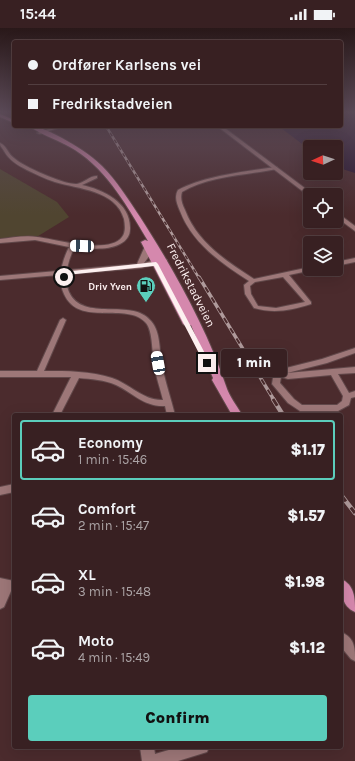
<!DOCTYPE html>
<html lang="en">
<head>
<meta charset="utf-8">
<style>
  :root { --surface:#382022; --page:#432d2f; --text:#f1f3f6; --muted:#aba3a5; --line:#523e40; --accent:#5bcebc }
  body { margin:0; font-family:Karla,sans-serif; background:var(--page); color:var(--text); height:100vh; display:flex; flex-direction:column; font-size:15px; white-space:nowrap }
  * { box-sizing:border-box; margin:0 }
  p { font-size:13px; color:var(--muted) }
  .icon { flex:none; width:22px; height:22px; fill:none; stroke:currentColor; stroke-width:2; stroke-linecap:round; stroke-linejoin:round }
  .map { position:relative; flex:1; overflow:hidden }
  .side { position:absolute; left:12px; top:385px; width:331px; height:336px; display:flex; flex-direction:column; background:var(--surface); border-radius:4px; box-shadow:0 4px 16px #0002,0 0 0 1px var(--line) }
  .side>* { flex:none }
  .top-card { position:absolute; left:12px; top:12px; width:331px; height:88px; border-radius:4px; box-shadow:0 4px 16px #0002,0 0 0 1px var(--line); display:grid; align-content:center; height:88px; padding:0 16px; background:var(--surface) }
  .needle { width:26px; rotate:267deg }
  .fabs { position:absolute; left:303px; top:112px; display:grid; gap:8px }
  .fabs a { display:grid; place-items:center; width:40px; height:40px; border-radius:4px; background:var(--surface); box-shadow:0 4px 16px #0002,0 0 0 1px var(--line); font-size:20px }
  .end { position:absolute; width:18px; height:18px; margin:-9px; border:5px solid #fdf0f0; background:#111; box-shadow:0 0 0 2px #111 }
  .from { border-radius:50% }
  .bubble { position:absolute; height:28px; border-radius:4px; background:var(--surface); box-shadow:0 4px 16px #0002,0 0 0 1px var(--line); font-size:13px; font-weight:800; line-height:28px; text-align:center }
  .car { position:absolute; width:12px; height:24px; margin:-12px -6px; border-radius:5px; box-shadow:0 0 3px 1px #0007; background:linear-gradient(#fff 24%,#345 0 40%,#fff 0 76%,#345 0 86%,#fff 0) }
  .top-card b { display:flex; align-items:center; gap:14px; height:38px; font-size:15px }
  .top-card b+b { border-top:1px solid var(--line) }
  .top-card i { width:10px; height:10px; background:var(--text) }
  ul { padding:7px 0 0; list-style:none }
  li { display:flex; align-items:center; gap:12px; height:60px; margin:0 8px 6px; padding:0 8px; border:2px solid transparent; border-radius:4px }
  li div { flex:1 }
  li b { display:block; font-size:15px }
  li em { font-style:normal; font-weight:800 }
  li.on { border-color:var(--accent) }
  li>.icon { width:36px; height:36px; stroke-width:1.5 }
  .action { display:flex; gap:8px; margin-top:auto; padding:8px 16px }
  .action a { flex:1; height:46px; border-radius:4px; background:var(--accent); color:#111; font-size:16px; font-weight:800; line-height:46px; text-align:center }
  .status { display:flex; justify-content:space-between; align-items:center; height:28px; padding:0 20px; background:var(--surface); direction:ltr }
  .status svg { height:11px; fill:currentColor }
  .map>svg:first-child { display:block }
</style>
</head>
<body>
<div class="status"><b>15:44</b><svg viewBox="0 0 49 12"><path d="M0 12V9h3v3zM5 12V6h3v6zM10 12V3h3v9zM15 12V0h3v12zM26 1h20v11H26zM47 4h2v5h-2z"/></svg></div>
<div class="map">
<svg width="355" height="733" viewBox="0 0 355 733">
  <rect width="100%" height="100%" fill="#4b2b2d"/>
  <path fill="#504530" d="M0,141L57,174L69,189L35,210L0,213Z"/>
  <path fill="#281633" d="M341,84H355V145L336,139V119H310V122L281,100L276,101L274,98H341Z"/>
  <g fill="none" stroke-linecap="round" stroke-linejoin="round">
    <g stroke="#61484a" stroke-width="2">
      <g id="street">
        <path d="M58,98L61,99L40,106L37,105Z"/>
        <path d="M0,115C7,118 8,126 14,130C24,139 65,157 77,156C84,155 89,148 97,148V150L82,157C104,162 131,175 130,201C130,208 126,213 120,216C107,223 89,220 74,220C68,233 63,250 69,264C83,295 132,269 151,293C161,304 159,323 162,337C165,354 171,370 175,387H167L165,378C144,379 133,365 116,357C105,352 91,351 79,350L60,387H52L71,349H0V343H37L60,292L63,290L66,292L44,343C67,343 91,343 112,350C130,356 144,373 163,372C160,360 156,349 154,337C152,326 153,303 146,295C127,273 79,300 64,266C57,251 62,233 69,219L35,212L0,215V211C11,210 25,207 37,209C55,211 109,227 122,209C126,204 125,197 124,191C116,162 78,161 55,154C45,151 36,146 27,142C17,137 9,132 4,123C2,119 0,119 0,115Z"/>
        <path d="M275,139H277V141C247,147 208,148 182,164C180,170 182,176 185,182C197,214 226,233 254,251L310,239V241H314L313,242L289,247L311,274V276C292,282 274,286 254,280L245,266L244,257L249,253C221,235 192,215 180,183C177,176 174,169 178,162C203,148 247,143 275,139ZM283,249L305,274L276,280L258,278L251,266L250,258L255,254Z"/>
        <path d="M355,230V234L336,238V234Z"/>
        <path d="M355,320V325L327,335L287,345L355,339V345L338,346L349,365L355,363V369L351,370L349,377L338,383H300L288,375L272,356L274,343L322,331ZM331,347L343,368L342,373L337,377H302L294,371L280,355L281,349L288,351Z"/>
        <path d="M14,456V464L0,467V459Z"/>
        <path d="M0,550L14,553V563H11L4,579L0,581Z"/>
        <path d="M341,604C355,610 355,620 355,633L351,631L341,619Z"/>
        <path d="M140,719H154L155,726L179,719H209L207,724L178,733H142Z"/>
      </g>
    </g>
    <g stroke="#61484a" stroke-width="2">
      <g id="secondary">
        <path d="M217,98H222L314,167L309,168Z"/>
        <path d="M336,184L355,198V203L336,189Z"/>
        <path d="M145,218H151L152,220L150,227L144,235L163,230L167,232L166,234L141,240L0,252V248L137,236Z"/>
      </g>
    </g>
    <g stroke="#61484a" stroke-width="2">
      <g id="primary">
        <path d="M0,86L14,92V95L0,89Z"/>
        <path d="M29,98C40,98 52,105 62,110C76,118 90,126 102,138C117,153 128,171 140,189C173,240 207,301 226,358C229,368 237,378 242,387H232L212,352L213,350L191,297L187,299L183,296L141,214L145,212L148,213C128,180 109,144 75,122C61,113 41,107 29,98Z"/>
        <path d="M341,551C355,557 355,571 355,584C341,578 341,564 341,551Z"/>
      </g>
    </g>
    <use href="#street" fill="#9d7778" fill-rule="evenodd"/>
    <use href="#secondary" fill="#9d7778" fill-rule="evenodd"/>
    <use href="#primary" fill="#d588ad" fill-rule="evenodd"/>
    <g stroke="#af9a9b" stroke-width="2.5">
      <path id="rail-far2" d="M106,98L199,250"/>
    </g>
    <g stroke="#af9a9b" stroke-width="3.5">
      <path id="rail-far1" d="M199,249L274,372"/>
    </g>
    <g stroke="#af9a9b" stroke-width="4.5">
      <g id="rail">
        <path d="M273,371L283,387"/>
        <path d="M341,467L355,485"/>
      </g>
    </g>
    <use href="#rail-far2" stroke="#4b2b2d" stroke-width="1.5" stroke-dasharray="4" stroke-linecap="butt"/>
    <use href="#rail-far1" stroke="#4b2b2d" stroke-width="2" stroke-dasharray="6" stroke-linecap="butt"/>
    <use href="#rail" stroke="#4b2b2d" stroke-width="3" stroke-dasharray="8" stroke-linecap="butt"/>
  </g>
  <linearGradient id="sky" x2="0" y2="1"><stop stop-color="#291819"/><stop offset="0.45" stop-color="#5b4a57"/><stop offset="1" stop-color="#5b4a57" stop-opacity="0"/></linearGradient>
  <rect width="355" height="187" fill="url(#sky)"/>
  <path fill="#fdf0f0" d="M156,234L158,236L210,335L209,337H204V335L154,238L66,247V249L64,251L61,249V246L63,244Z"/>
  <defs>
    <g id="fuel-pin" transform="scale(1)"><path d="M0 17L-7.5 6A9.5 9.5 0 1 1 7.5 6Z" fill="#5bcebc" stroke="#4b2b2d"/><path d="M-5.5-6h7V0h2V4h1.3V-2.5L3-4.5l.8-.8L6-3V5H2.5V1h-1V6h-7ZM-4.2-4.7v3.2H.2V-4.7Z" fill="#111"/></g>
  </defs>
  <g fill-rule="evenodd">
    <use href="#fuel-pin" x="146" y="258"/>
  </g>
  <g text-anchor="middle" stroke-width="3" stroke-linejoin="round" paint-order="stroke">
    <g font-size="10" font-weight="bold" fill="#fdf0f0" stroke="#4b2b2d" text-anchor="end">
      <text x="132" y="262">Driv Yven</text>
    </g>
    <g font-size="12" fill="#fdf0f0" stroke="#4b2b2d">
      <text transform="translate(191 257) rotate(63)" y="4">Fredrikstadveien</text>
    </g>
  </g>
</svg>
<div class="fabs">
<a><svg class="needle" viewBox="-14 -14 28 28"><path d="M0-13l5 13h-10z" fill="#e53935"/><path d="M0 13l5-13h-10z" fill="#aba3a5"/></svg></a>
<a><svg class="icon" aria-label="locate" viewBox="0 0 24 24"><circle cx="12" cy="12" r="6"/><path d="M12 2v4M12 18v4M2 12h4M18 12h4"/></svg></a>
<a><svg class="icon" aria-label="layers" viewBox="0 0 24 24"><path d="M12 4l9 5-9 5-9-5zM3 14l9 5 9-5"/></svg></a>
</div>
<i class="end from" style="left:64px;top:249px"></i>
<i class="end" style="left:207px;top:335px"></i>
<div class="bubble" style="left:221px;top:321px;width:66px">1 min</div>
<i class="car" style="left:82px;top:218px;rotate:272deg"></i>
<i class="car" style="left:158px;top:335px;rotate:350deg"></i>
<div class="top-card">
<b><i class="from"></i>Ordfører Karlsens vei</b>
<b><i></i>Fredrikstadveien</b>
</div>
<section class="side">
<ul>
<li class="on"><svg class="icon" aria-label="car" viewBox="0 0 24 24"><path d="M5 17H2v-5l4-1 3-4h7l3 4 3 1v5h-3M9 17h6M6 11h13"/><circle cx="7" cy="17" r="2"/><circle cx="17" cy="17" r="2"/></svg><div><b>Economy</b><p>1 min · 15:46</p></div><em>$1.17</em></li>
<li><svg class="icon" aria-label="car" viewBox="0 0 24 24"><path d="M5 17H2v-5l4-1 3-4h7l3 4 3 1v5h-3M9 17h6M6 11h13"/><circle cx="7" cy="17" r="2"/><circle cx="17" cy="17" r="2"/></svg><div><b>Comfort</b><p>2 min · 15:47</p></div><em>$1.57</em></li>
<li><svg class="icon" aria-label="car" viewBox="0 0 24 24"><path d="M5 17H2v-5l4-1 3-4h7l3 4 3 1v5h-3M9 17h6M6 11h13"/><circle cx="7" cy="17" r="2"/><circle cx="17" cy="17" r="2"/></svg><div><b>XL</b><p>3 min · 15:48</p></div><em>$1.98</em></li>
<li><svg class="icon" aria-label="car" viewBox="0 0 24 24"><path d="M5 17H2v-5l4-1 3-4h7l3 4 3 1v5h-3M9 17h6M6 11h13"/><circle cx="7" cy="17" r="2"/><circle cx="17" cy="17" r="2"/></svg><div><b>Moto</b><p>4 min · 15:49</p></div><em>$1.12</em></li>
</ul>
<div class="action"><a>Confirm</a></div>
</section>
</div>
</body>
</html>
